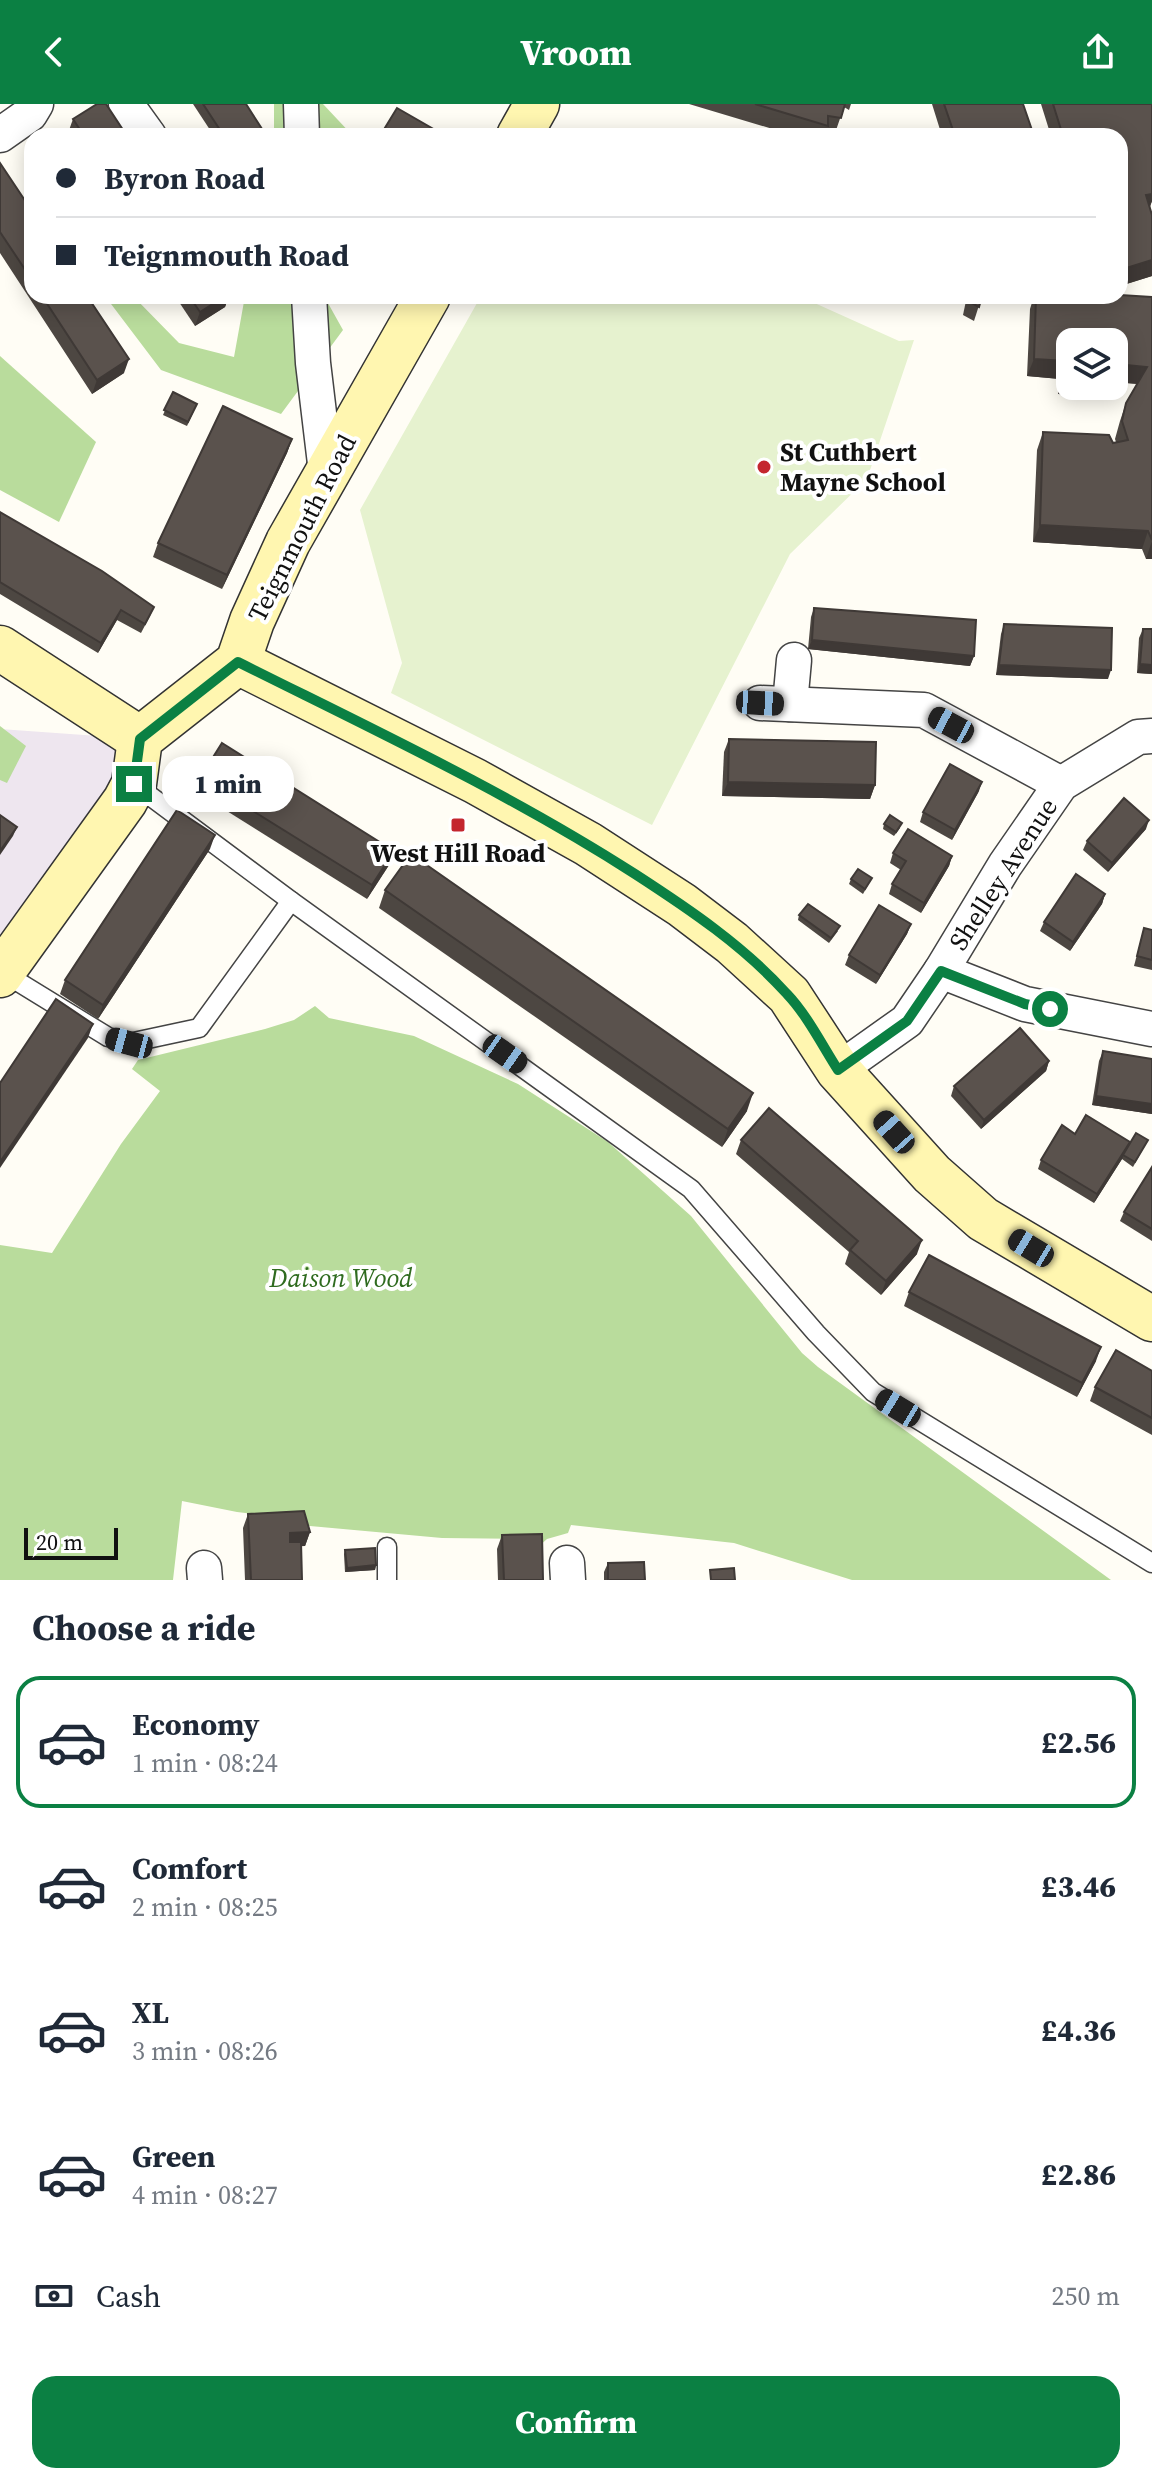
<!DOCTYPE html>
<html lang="en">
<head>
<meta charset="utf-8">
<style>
  :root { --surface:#fff; --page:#f6f6f7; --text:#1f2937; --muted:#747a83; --line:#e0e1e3; --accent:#0b8043 }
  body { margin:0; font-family:"Source Serif 4",serif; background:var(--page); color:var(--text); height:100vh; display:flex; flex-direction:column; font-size:30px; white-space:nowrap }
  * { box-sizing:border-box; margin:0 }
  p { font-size:26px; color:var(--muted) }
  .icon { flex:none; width:44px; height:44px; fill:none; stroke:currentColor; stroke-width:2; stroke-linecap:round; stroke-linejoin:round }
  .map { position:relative; height:1476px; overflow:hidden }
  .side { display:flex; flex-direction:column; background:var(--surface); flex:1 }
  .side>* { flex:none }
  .hud { position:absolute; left:24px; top:24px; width:1104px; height:176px; border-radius:24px; box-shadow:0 4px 20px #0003; display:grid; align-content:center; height:176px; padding:0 32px; background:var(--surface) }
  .fabs { position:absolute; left:1056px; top:224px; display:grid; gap:16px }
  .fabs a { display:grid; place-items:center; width:72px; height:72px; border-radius:16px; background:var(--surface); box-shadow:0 4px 20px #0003; font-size:40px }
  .scale { position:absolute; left:24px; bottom:20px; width:94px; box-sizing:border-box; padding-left:8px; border:4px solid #111; border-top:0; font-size:22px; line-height:28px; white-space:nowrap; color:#111; -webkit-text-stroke:6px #fff; paint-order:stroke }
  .end { position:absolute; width:36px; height:36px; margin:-18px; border:10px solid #0b8043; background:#fff; box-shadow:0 0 0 4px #fff }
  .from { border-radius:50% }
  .bubble { position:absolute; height:56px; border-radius:24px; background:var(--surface); box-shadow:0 4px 20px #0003; font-size:26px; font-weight:800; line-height:56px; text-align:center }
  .car { position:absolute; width:24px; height:48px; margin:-24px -12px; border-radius:10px; box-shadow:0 0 6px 2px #0007; background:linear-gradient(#222 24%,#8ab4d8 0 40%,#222 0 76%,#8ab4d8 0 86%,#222 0) }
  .hud b { display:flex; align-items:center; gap:28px; height:76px; font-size:30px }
  .hud b+b { border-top:2px solid var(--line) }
  .hud i { width:20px; height:20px; background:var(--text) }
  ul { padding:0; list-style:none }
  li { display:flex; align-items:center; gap:24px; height:132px; margin:0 16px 12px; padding:0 16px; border:4px solid transparent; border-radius:24px }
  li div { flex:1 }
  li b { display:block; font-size:30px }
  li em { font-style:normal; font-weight:800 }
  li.on { border-color:var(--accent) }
  li>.icon { width:72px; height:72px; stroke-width:1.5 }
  h2 { padding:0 32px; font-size:36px; line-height:96px }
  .pay { display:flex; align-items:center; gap:20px; height:88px; padding:0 32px; font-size:30px }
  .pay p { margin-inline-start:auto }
  .button { display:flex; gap:16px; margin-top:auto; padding:16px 32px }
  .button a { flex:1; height:92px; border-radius:24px; background:var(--accent); color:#fff; font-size:32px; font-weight:800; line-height:92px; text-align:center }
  header { display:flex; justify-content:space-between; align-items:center; height:104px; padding:0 32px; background:var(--accent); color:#fff; font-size:36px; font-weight:800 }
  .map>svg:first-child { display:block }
</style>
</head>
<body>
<header><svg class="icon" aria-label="back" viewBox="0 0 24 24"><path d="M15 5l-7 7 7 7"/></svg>Vroom<svg class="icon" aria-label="share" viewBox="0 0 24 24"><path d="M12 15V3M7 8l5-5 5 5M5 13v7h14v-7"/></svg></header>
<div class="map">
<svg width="1152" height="1476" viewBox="0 0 1152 1476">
  <rect width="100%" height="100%" fill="#fffdf5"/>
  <path fill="#eee6ef" d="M0,625L140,635L0,871Z"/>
  <g fill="#b9dc9c">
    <path d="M274,0H323L353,32H274Z"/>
    <path d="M105,192H133L179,239L234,253L245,192H324L343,226L281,310L161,266Z"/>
    <path d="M0,252L96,338L59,418L0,386Z"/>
    <path d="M0,622L26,642L7,679L0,676Z"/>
    <path d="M315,902L329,914L414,932L518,980L608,1038L691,1112L802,1249L818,1263L1111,1476H852L734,1439L571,1421L568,1429L547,1435L537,1444L529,1435L442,1434L299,1421L262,1411L237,1408L182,1397L173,1476H0V1141L52,1149L121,1040L160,987L132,965L138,956L265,925L294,916Z"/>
  </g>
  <path fill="#e6f2cf" d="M481,192H799L899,237L914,236L867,375L790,450L652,721L391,589L402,559L360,406Z"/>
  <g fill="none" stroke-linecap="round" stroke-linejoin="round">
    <g stroke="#444" stroke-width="21">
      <g id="lane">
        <path d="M134,680L291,797L691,1085L816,1229L873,1288L1152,1459"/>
        <path d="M2,868L108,933L129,939L199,924L291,797"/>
        <path d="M387,1476V1443"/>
      </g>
    </g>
    <g stroke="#444" stroke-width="37">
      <g id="street">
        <path d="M126,0L149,32"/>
        <path d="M301,0L302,32"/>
        <path d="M0,31L30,10L36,0"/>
        <path d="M309,192L313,259L326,368"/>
        <path d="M760,599L924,606L1061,680"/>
        <path d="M790,600L794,556"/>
        <path d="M941,867L1025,900L1152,925"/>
        <path d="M838,966L907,917L941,867L1005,761L1061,680L1138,633L1152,632"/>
        <path d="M567,1459L568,1476"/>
        <path d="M204,1464L205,1476"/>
      </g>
    </g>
    <g stroke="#333" stroke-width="47">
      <g id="secondary">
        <path d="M519,32L537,0"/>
        <path d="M0,544L140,635"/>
        <path d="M238,558L475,677L588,740L682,801L732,839L789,891L838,966L932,1070L983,1115L1152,1215"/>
        <path d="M0,871L125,697L134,680L140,635L238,558L252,517L288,438L428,192"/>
      </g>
    </g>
    <use href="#lane" stroke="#fff" stroke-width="18"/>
    <use href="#street" stroke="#fff" stroke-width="34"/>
    <use href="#secondary" stroke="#fff6b0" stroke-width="44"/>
  </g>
  <g fill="#4d4742">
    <path d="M193,0H246L262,25L259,32H214Z"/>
    <path d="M689,0H851L849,6L844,3L834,32L825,30V32H796Z"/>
    <path d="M932,0H1023L1033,29L1032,32H942Z"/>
    <path d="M1041,0H1152V97L1150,103L1152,111V172L1120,182V32H1051Z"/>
    <path d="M73,15L127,32H70L68,29Z"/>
    <path d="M0,59L32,107V192H87L124,269L92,290L0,149Z"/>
    <path d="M175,192H229L225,203L195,222Z"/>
    <path d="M967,192H982L974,217L963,211Z"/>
    <path d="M1034,192L1152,193V455H1146L1142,445L1033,438L1037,346L1043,328L1113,339L1116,338L1115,335L1120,317L1126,299L1137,280L1114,278L1070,282H1113L1109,293L1058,290L1060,275L1027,272L1030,205Z"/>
    <path d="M173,288L197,300L187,322L163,311Z"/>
    <path d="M292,335L287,349L222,485L153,453L158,439Z"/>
    <path d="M0,408L154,503L150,512L141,529L117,516L98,549L0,490Z"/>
    <path d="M814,504L974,552L970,562L808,545L811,513Z"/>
    <path d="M1004,520L1108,575L996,571L1001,530Z"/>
    <path d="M1143,525H1152V570L1137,569L1139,534Z"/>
    <path d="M729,635L875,681L870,695L722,692L724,648Z"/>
    <path d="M200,674L389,761L367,795L195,687Z"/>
    <path d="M979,687L952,736L920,718L923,708Z"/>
    <path d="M884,720L900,724L894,732L883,725Z"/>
    <path d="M1146,725L1108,768L1083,746L1087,737Z"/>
    <path d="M210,745L98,915L60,890L65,876Z"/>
    <path d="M893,749L952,752L949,762L921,809L889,790L892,780L901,766L890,759Z"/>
    <path d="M872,774L863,790L849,780L851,775Z"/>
    <path d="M385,786L747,1007L722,1043L379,804Z"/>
    <path d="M1105,790L1102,800L1070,847L1040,827L1044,818Z"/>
    <path d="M799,811L838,827L829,839L798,816Z"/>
    <path d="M911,820L907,830L876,880L845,861L849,851Z"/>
    <path d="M1144,824L1152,826V866L1134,862Z"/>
    <path d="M1103,947L1152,955V1010L1092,1001L1099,957Z"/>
    <path d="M1049,957L1046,967L981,1025L951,992L954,982Z"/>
    <path d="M1075,1030L1130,1038L1148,1036L1133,1063L1122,1055L1094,1099L1038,1065L1041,1056Z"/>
    <path d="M741,1036L917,1150L881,1191L845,1160L849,1148L736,1050Z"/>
    <path d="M1152,1063V1137L1120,1117L1124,1108Z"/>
    <path d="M909,1188L1096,1257L1077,1293L904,1202Z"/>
    <path d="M1152,1267V1331L1090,1297L1095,1283Z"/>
    <path d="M248,1410L310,1428L305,1442H301L302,1476H245L243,1424Z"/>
    <path d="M502,1431L543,1476H498L497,1445Z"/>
    <path d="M345,1446L376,1461L375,1466L345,1468L344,1450Z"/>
    <path d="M608,1459L645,1476H604V1468Z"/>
  </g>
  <g fill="#3f3936">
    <path d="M262,25L259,32H250Z"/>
    <path d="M1152,80V97L1148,106L1146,91Z"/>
    <path d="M1152,156V172L1120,182V166Z"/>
    <path d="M225,192H229L225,203L195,222L200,208Z"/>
    <path d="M129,255L124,269L92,290L97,276Z"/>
    <path d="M1034,255L1066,257L1060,275L1027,272Z"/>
    <path d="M1117,260L1147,263L1140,280L1114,278V279V268Z"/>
    <path d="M1064,272H1070V282H1113L1109,293L1058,290Z"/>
    <path d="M292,335L287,349L222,485L227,471Z"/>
    <path d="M1040,421L1148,427L1142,445L1033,438Z"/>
    <path d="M1152,437V455H1146Z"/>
    <path d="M121,506L117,516L98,549L101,539Z"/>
    <path d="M812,536L974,552L970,562L808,545Z"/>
    <path d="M1140,560L1152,561V570L1137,569Z"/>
    <path d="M999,561L1111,566L1108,575L996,571Z"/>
    <path d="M728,678L875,681L870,695L722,692Z"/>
    <path d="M982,678L979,687L952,736L955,726Z"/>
    <path d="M1149,716L1146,725L1108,768L1112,759Z"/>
    <path d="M17,723L13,732L0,751V747Z"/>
    <path d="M215,731L210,745L98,915L103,901Z"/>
    <path d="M394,747L389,761L367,795L372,781Z"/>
    <path d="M952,752L949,762L921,809L924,799Z"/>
    <path d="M1105,790L1102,800L1070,847L1073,838Z"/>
    <path d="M911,820L907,830L876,880L880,871Z"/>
    <path d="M93,920L88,934L0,1064V1058Z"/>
    <path d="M1049,957L1046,967L981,1025L984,1016Z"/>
    <path d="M753,989L747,1007L722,1043L728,1025Z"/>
    <path d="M1096,992L1152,1000V1010L1092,1001Z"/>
    <path d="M1130,1038L1122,1055L1094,1099L1097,1090Z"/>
    <path d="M922,1136L917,1150L881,1191L886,1177Z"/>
    <path d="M1101,1243L1096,1257L1077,1293L1082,1279Z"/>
    <path d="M310,1428L305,1442L285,1443L290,1429Z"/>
    <path d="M376,1461L375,1466L345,1468L347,1464Z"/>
  </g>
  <g fill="#5a524d" stroke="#3f3936" stroke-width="2">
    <path d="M97,0H106L127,32H84L73,15Z"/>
    <path d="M203,0H246L262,25L250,32H224Z"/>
    <path d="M755,0H845L841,14L828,12V22Z"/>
    <path d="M944,0H1023L1033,29L1024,32H955Z"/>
    <path d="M1053,0H1152V90L1146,91L1152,111V156L1120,166V32H1063Z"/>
    <path d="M397,4L442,30L440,32H380Z"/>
    <path d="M0,59L32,107V176L0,128Z"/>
    <path d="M1120,191L1152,193V436L1148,427L1040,421L1043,328L1109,331L1113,339L1128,336L1122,317L1126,299L1147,263L1117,260L1115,276H1114V238H1070V272H1064L1066,257L1034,255L1036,192H1120Z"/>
    <path d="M42,192H87L129,255L97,276Z"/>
    <path d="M189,192H225L200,208Z"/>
    <path d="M970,192H982L979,203L968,197Z"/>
    <path d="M173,288L197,300L188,318L164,306Z"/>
    <path d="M223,302L292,335L227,471L158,439Z"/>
    <path d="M0,408L102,467L154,503L145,520L121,506L101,539L0,478Z"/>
    <path d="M814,504L976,516L974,552L812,536Z"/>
    <path d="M1004,520L1112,524L1111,566L999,561Z"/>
    <path d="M1143,525H1152V561L1140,560Z"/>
    <path d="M729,635L876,638L875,681L728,678Z"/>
    <path d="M222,639L394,747L372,781L200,674Z"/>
    <path d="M950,660L982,678L955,726L923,708Z"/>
    <path d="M1124,694L1149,716L1112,759L1087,737Z"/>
    <path d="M177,706L215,731L103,901L65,876Z"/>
    <path d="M0,711L17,723L0,747Z"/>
    <path d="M890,711L902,719L896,728L884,720Z"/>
    <path d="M908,725L952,752L924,799L892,780L906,757L893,749Z"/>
    <path d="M411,750L753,989L728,1025L385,786Z"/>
    <path d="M858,765L872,774L865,785L851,775Z"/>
    <path d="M1076,770L1105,790L1073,838L1044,818Z"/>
    <path d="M808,800L840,822L831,834L799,811Z"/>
    <path d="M879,801L911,820L880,871L849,851Z"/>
    <path d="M1144,824L1152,826V856L1137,852Z"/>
    <path d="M56,895L93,920L0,1058V979Z"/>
    <path d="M1020,924L1049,957L984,1016L954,982Z"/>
    <path d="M1103,947L1152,955V1000L1096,992Z"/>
    <path d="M769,1004L922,1136L886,1177L850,1146L858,1137L741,1036Z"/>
    <path d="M1086,1011L1130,1038L1097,1090L1041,1056L1062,1021L1075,1030Z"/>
    <path d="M1136,1029L1148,1036L1135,1058L1123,1051Z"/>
    <path d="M1152,1063V1125L1124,1108Z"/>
    <path d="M929,1151L1101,1243L1082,1279L909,1188Z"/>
    <path d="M1116,1246L1152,1267V1314L1095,1283Z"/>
    <path d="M304,1407L310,1428L290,1429V1438H301L302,1476H251L248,1410Z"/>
    <path d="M542,1430L543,1476H504L502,1431Z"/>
    <path d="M375,1444L376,1461L347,1464L345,1446Z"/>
    <path d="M644,1458L645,1476H608V1459Z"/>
    <path d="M734,1464L735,1476H711L710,1466Z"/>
  </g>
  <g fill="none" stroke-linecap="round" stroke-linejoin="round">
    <path stroke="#0b8043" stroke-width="10" d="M134,680L140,635L238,558C372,625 509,689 635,770C689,805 744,842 787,890C807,911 822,941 838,966L907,917L941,867L1025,900L1050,905"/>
  </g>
  <g fill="#c4262e" stroke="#fff" stroke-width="3">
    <circle cx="764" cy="363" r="8"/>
    <rect x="450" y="713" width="16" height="16" rx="4"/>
  </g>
  <g text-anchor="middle" stroke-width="8" stroke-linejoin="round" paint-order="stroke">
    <g font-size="26" font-weight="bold" fill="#111" stroke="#fff" text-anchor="start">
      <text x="780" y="357">St Cuthbert<tspan x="780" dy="30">Mayne School</tspan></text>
      <text x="458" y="758" text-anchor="middle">West Hill Road</text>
    </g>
    <g font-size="26" fill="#111" stroke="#fff">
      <text transform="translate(302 424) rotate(-63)" y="9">Teignmouth Road</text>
      <text transform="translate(1003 770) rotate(-57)" y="9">Shelley Avenue</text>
    </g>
    <g font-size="26" font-style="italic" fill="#2f6b1f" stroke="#fff">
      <text x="341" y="1183">Daison Wood</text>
    </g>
  </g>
</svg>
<div class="fabs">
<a><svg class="icon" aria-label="layers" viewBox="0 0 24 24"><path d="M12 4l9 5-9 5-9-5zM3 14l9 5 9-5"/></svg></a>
</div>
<div class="scale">20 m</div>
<i class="end from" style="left:1050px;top:905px"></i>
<i class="end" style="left:134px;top:680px"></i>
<div class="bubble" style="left:162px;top:652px;width:132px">1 min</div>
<i class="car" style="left:760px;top:599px;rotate:93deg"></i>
<i class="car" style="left:951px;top:621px;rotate:298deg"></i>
<i class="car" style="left:129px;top:939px;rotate:285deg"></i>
<i class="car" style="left:505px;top:950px;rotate:125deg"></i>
<i class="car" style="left:894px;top:1028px;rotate:318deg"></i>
<i class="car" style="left:1031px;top:1144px;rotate:301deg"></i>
<i class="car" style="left:898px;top:1304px;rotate:301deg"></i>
<div class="hud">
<b><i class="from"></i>Byron Road</b>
<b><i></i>Teignmouth Road</b>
</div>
</div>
<section class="side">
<h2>Choose a ride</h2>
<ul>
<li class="on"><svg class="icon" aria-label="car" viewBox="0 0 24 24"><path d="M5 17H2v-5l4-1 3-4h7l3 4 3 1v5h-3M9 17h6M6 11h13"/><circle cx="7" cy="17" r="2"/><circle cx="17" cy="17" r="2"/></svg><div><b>Economy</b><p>1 min · 08:24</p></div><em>£2.56</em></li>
<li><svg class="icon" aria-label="car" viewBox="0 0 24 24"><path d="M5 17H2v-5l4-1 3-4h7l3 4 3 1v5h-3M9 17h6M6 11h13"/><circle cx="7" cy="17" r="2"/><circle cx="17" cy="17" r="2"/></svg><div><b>Comfort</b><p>2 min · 08:25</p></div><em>£3.46</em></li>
<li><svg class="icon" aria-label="car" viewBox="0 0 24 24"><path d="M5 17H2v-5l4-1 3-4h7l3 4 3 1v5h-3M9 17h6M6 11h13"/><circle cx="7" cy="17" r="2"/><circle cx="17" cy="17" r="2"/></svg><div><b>XL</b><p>3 min · 08:26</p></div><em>£4.36</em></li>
<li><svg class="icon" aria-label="car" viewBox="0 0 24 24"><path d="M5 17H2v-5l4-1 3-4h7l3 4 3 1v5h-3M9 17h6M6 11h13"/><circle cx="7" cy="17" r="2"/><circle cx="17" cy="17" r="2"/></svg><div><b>Green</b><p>4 min · 08:27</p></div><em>£2.86</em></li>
</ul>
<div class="pay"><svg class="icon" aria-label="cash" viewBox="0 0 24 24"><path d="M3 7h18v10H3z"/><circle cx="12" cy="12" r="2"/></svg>Cash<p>250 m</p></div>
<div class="button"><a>Confirm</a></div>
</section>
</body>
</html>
